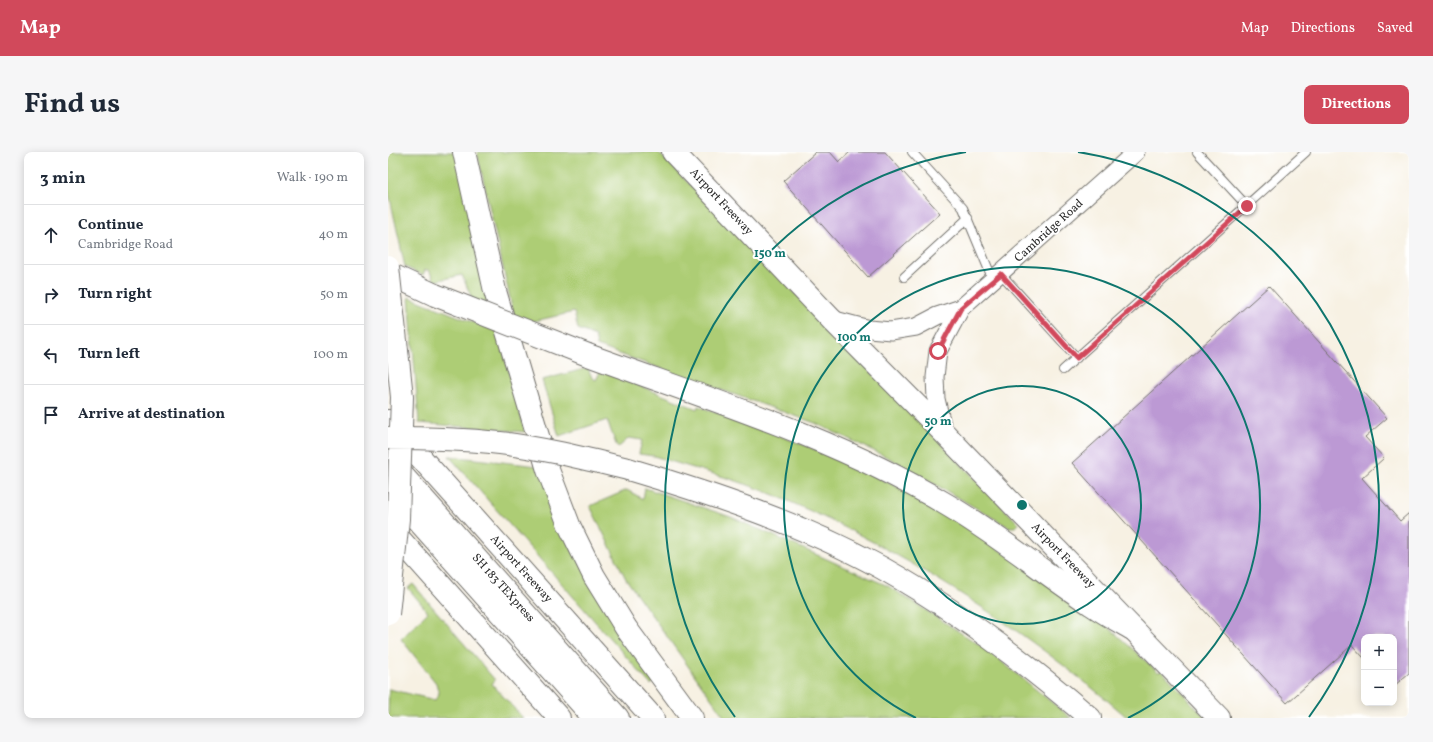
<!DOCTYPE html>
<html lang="en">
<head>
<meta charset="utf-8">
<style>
  :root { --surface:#fff; --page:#f6f6f7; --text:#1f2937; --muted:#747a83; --line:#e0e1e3; --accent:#d1495b }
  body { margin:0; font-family:Vollkorn,serif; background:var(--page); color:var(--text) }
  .controls { position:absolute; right:12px; bottom:12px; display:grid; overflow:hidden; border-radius:8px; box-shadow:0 2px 10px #0003 }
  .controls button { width:36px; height:36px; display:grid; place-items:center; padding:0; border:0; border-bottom:1px solid var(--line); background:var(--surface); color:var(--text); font:20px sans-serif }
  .stop { position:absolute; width:12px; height:12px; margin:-9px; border:3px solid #d1495b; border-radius:50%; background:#fff }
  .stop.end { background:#d1495b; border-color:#fff; box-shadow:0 1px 4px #0008 }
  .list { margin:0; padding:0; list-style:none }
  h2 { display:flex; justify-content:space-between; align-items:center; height:52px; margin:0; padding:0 16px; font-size:17px }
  h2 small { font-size:13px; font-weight:400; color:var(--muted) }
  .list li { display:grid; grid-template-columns:26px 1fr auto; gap:12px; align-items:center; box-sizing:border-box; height:60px; padding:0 16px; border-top:1px solid var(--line) }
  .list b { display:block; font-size:15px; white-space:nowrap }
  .list p { margin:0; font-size:13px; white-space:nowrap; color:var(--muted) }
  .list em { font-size:13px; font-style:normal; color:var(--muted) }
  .icon { flex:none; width:22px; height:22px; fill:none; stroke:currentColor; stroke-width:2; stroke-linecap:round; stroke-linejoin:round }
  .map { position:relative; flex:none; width:1021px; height:566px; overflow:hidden; border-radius:8px }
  header { display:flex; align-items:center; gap:24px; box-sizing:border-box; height:56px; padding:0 20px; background:var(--accent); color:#fff }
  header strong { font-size:19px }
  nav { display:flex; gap:22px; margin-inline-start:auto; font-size:14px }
  .intro { display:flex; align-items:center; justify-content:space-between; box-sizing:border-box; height:96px; padding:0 24px }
  h1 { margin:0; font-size:28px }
  .button { padding:10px 18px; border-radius:8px; background:var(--accent); color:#fff; font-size:14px; font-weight:700 }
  main { display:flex; gap:24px; padding:0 24px }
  aside { flex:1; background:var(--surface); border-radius:8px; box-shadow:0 2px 10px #0003 }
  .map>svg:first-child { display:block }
  .green { fill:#adcd75; stroke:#6c7c50 }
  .building { fill:#bc99d4 }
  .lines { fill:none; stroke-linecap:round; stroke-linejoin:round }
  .service-casing { stroke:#72706b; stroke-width:10 }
  .minor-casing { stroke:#72706b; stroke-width:19 }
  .secondary-casing { stroke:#72706b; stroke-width:24 }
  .motorway-casing { stroke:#72706b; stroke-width:24 }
  .service { stroke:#fff; stroke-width:8 }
  .minor { stroke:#fff; stroke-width:17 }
  .secondary { stroke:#fff; stroke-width:22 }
  .motorway { stroke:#fff; stroke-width:22 }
  .motorway-bridge-casing { stroke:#72706b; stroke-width:24; stroke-linecap:butt }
  .motorway-bridge { stroke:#fff; stroke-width:22 }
  .route { stroke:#d1495b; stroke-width:5 }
  .ring { fill:none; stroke:#0f766e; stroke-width:2 }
  .labels { text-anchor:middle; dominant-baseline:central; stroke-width:4; stroke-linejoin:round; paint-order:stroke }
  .street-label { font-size:12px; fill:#2b2b2b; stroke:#fff }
  .centre { fill:#0f766e; stroke:#fff; stroke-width:2 }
  .ring-label { font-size:12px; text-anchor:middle; font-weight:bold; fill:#0f766e; stroke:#fff; stroke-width:4; stroke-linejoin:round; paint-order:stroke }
</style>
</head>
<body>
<header>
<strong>Map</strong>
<nav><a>Map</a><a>Directions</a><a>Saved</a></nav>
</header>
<div class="intro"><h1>Find us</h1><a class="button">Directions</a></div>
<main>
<aside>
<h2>3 min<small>Walk · 190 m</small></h2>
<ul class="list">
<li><svg class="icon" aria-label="ahead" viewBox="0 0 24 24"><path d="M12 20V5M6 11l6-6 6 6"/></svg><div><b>Continue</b><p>Cambridge Road</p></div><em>40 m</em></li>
<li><svg class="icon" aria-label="right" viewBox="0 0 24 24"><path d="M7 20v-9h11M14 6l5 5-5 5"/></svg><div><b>Turn right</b></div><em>50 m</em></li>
<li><svg class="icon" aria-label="left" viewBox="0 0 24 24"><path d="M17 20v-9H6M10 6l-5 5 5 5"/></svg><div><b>Turn left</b></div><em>100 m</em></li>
<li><svg class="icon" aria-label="arrive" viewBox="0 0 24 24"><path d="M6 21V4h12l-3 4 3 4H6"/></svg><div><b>Arrive at destination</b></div></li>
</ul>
</aside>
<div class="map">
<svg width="1021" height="566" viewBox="0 0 1021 566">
  <rect width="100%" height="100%" fill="#fff"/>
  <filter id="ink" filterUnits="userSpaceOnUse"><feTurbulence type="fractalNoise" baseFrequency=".025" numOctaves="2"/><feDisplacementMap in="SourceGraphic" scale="8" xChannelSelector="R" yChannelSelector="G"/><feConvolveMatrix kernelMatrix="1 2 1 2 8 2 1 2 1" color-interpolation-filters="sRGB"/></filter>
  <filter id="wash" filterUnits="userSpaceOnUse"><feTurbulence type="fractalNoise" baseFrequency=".012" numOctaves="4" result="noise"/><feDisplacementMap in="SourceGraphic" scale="16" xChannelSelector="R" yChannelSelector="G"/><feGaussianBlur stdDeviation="0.9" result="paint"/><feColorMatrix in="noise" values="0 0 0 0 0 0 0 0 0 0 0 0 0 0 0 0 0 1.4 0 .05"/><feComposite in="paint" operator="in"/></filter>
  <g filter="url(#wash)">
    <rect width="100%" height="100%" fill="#f7f1e3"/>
    <path class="green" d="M0 0H69L105 156 85 149 74 123 46 129 41 118H37L35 123 17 115 0 37Z
      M89 0H270L631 372 627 375H621L505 308 427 271 209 194 207 184 190 177 186 160 142 170 126 164Z
      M21 145 110 180 137 280 31 271Z
      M200 216 204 226 208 228 213 218 309 257 310 254 419 294 504 332 566 367 708 464 770 520 774 519 818 566H740C636 476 504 390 376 339 341 325 303 316 266 304L251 302 254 288 241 286 232 294 229 295 219 268 171 284 154 228Z
      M61 304 150 314 267 529 263 533Z
      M257 336 343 365 500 434 598 497 683 566H337L238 427 202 354 239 338 255 347Z
      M25 432 107 528 104 532 135 566H0L1 537 47 548 51 542 48 531 13 487 40 460 20 436Z"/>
    <g id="blocks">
      <path class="building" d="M428 0H442L451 10 462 0H497L552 61 480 125 395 29Z
        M881 134 999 266 977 285 996 306 974 326 1012 369 1021 361V521L1006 534V485H976V506L964 493 899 551 684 311Z"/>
    </g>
  </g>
  <g filter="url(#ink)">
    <use href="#blocks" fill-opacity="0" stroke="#72706b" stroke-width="1"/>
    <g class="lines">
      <defs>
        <path id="service" d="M524 0 575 56 605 128
          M809 0 859 54
          M613 122 689 206
          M516 125 580 66
          M675 218 918 0"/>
        <path id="minor" d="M443 167 481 177 503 179 528 175 549 164 573 156
          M556 281 548 247 547 225 550 199 573 156 748 0"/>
        <path id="secondary" d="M285 0 443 167 556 281 831 566"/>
        <path id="motorway" d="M76 0 107 139 160 318 181 373 206 424 238 476 304 566
          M0 121 47 143
          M200 203C320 247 446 285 556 351 608 381 654 420 704 453 717 462 732 470 746 478
          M0 269 265 566
          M0 307 230 566
          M240 317C327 343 414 372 494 416 569 458 637 510 702 566
          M0 335 206 566
          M0 374 171 566"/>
      </defs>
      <use href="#service" class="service-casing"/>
      <use href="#minor" class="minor-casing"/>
      <use href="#secondary" class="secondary-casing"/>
      <use href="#motorway" class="motorway-casing"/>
      <use href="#service" class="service"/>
      <use href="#minor" class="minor"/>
      <use href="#secondary" class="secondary"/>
      <use href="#motorway" class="motorway"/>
      <defs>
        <path id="motorway-bridge" d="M0 115 14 245 10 367 0 462
          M47 143 200 203
          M0 286C37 286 75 287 112 291 155 296 198 307 240 317"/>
      </defs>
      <use href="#motorway-bridge" class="motorway-bridge-casing"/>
      <use href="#motorway-bridge" class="motorway-bridge"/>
    </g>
  </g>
  <g class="lines" filter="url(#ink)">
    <path class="route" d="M550 199 573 156 613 122 689 206 859 54"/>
  </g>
  <g class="ring">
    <circle cx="634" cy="353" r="119"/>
    <path d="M528 566A238 238 0 1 1 740 566"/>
    <path d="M347 565A357 357 0 0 1 578 0M690 0A357 357 0 0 1 921 565"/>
  </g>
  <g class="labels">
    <g class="street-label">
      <text transform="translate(333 50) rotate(47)">Airport Freeway</text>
      <text transform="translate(661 79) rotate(-42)">Cambridge Road</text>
      <text transform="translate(675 404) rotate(46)">Airport Freeway</text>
      <text transform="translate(133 417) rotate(48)">Airport Freeway</text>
      <text transform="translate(115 436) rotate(48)">SH 183 TEXpress</text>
    </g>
  </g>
  <circle cx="634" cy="353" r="6" class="centre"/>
  <g class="ring-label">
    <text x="382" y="105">150 m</text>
    <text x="466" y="189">100 m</text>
    <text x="550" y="273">50 m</text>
  </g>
</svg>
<div class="controls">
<button>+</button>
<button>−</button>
</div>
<div class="stop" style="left:550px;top:199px"></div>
<div class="stop end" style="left:859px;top:54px"></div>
</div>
</main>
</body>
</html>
